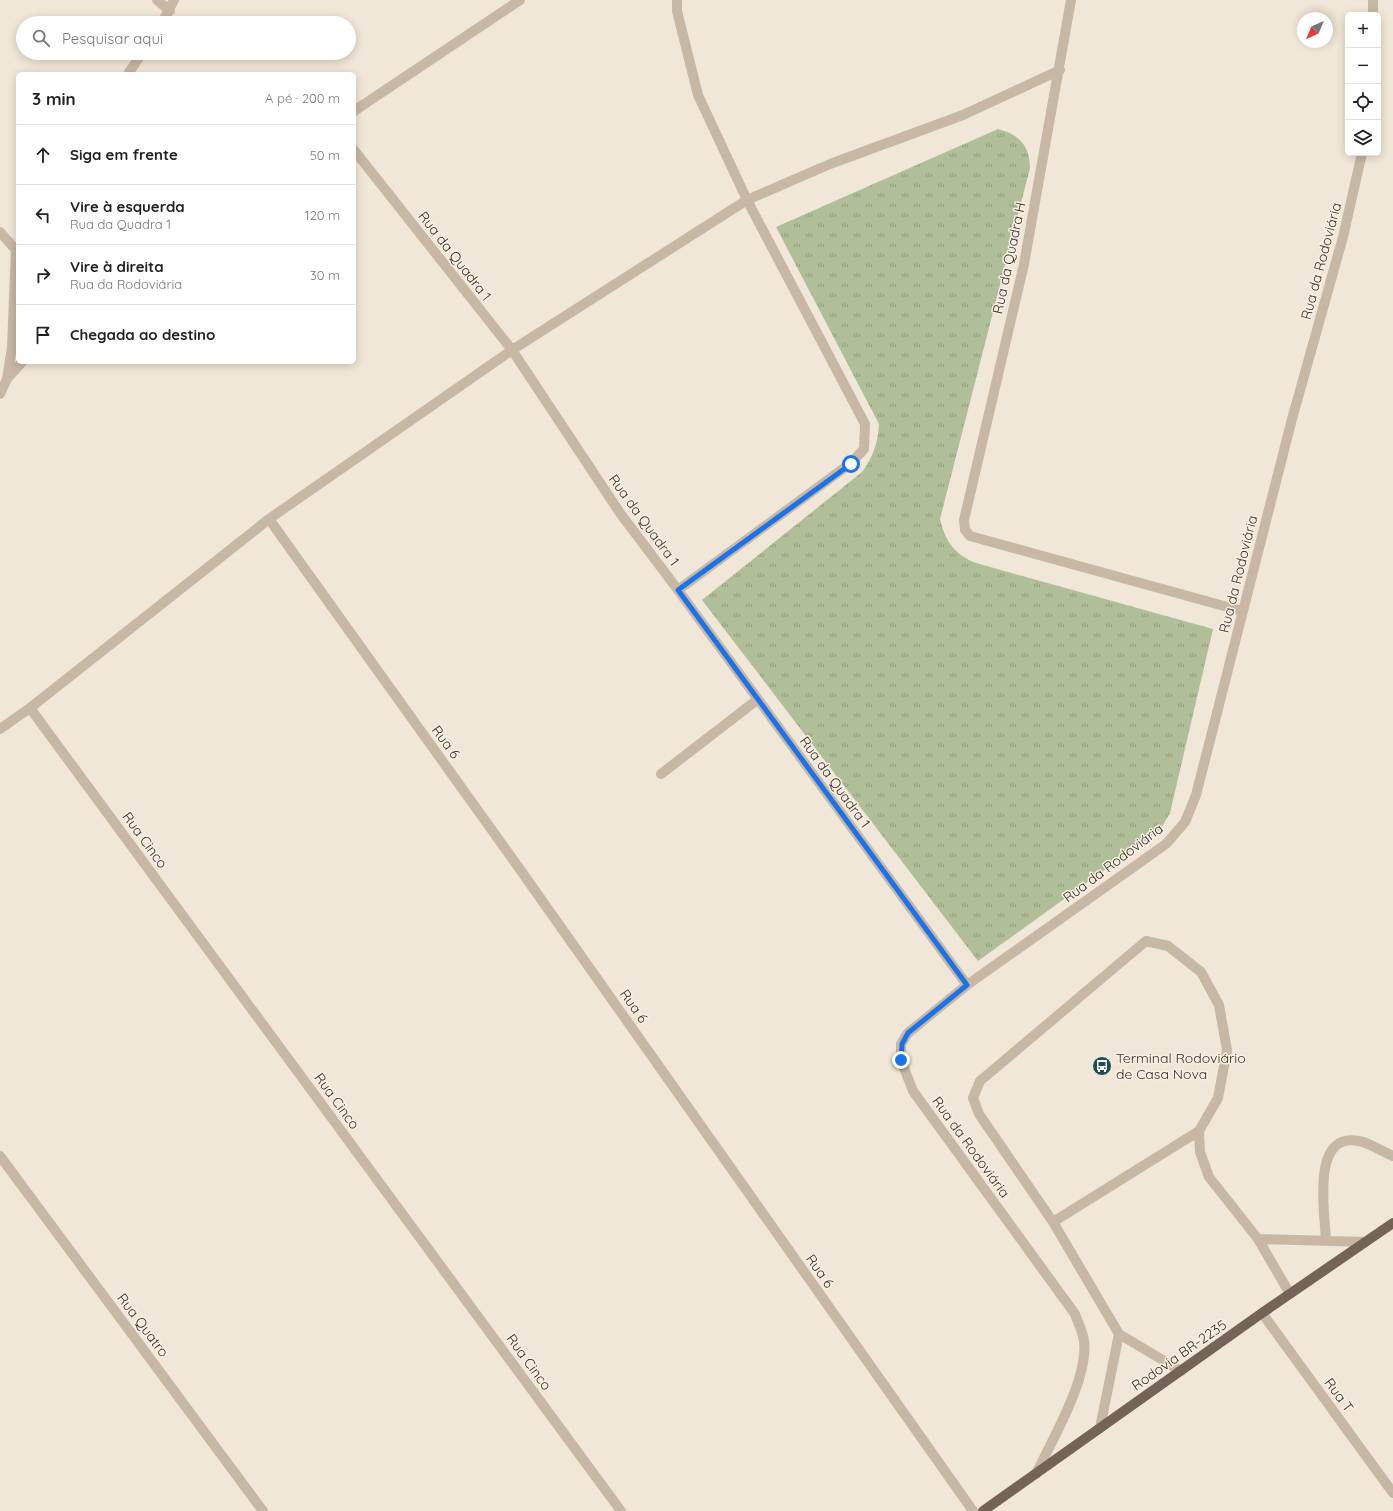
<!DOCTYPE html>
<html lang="pt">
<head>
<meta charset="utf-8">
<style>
  :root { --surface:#fff; --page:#f2f2f2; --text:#222; --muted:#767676; --line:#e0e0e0 }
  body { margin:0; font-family:Quicksand,sans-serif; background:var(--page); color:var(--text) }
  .controls { position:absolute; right:12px; top:12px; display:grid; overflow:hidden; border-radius:6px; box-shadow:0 2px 10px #0003 }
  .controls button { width:36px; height:36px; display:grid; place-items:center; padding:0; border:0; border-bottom:1px solid var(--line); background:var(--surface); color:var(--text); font:20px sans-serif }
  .compass { position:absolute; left:1297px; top:12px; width:36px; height:36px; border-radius:50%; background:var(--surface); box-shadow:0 2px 10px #0003; rotate:224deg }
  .stop { position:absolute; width:12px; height:12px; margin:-9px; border:3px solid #1a73e8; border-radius:50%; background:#fff }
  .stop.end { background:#1a73e8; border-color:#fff; box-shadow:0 1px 4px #0008 }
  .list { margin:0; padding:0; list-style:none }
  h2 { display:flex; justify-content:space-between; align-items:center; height:52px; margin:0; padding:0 16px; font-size:17px }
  h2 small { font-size:13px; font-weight:400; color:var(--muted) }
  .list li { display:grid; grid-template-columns:26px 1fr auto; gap:12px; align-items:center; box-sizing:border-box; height:60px; padding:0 16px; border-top:1px solid var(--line) }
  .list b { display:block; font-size:15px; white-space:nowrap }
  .list p { margin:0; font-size:13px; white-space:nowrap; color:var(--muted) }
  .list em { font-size:13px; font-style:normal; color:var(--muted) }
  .icon { flex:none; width:22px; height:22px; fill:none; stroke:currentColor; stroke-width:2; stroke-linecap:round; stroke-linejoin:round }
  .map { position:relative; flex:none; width:1393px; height:1511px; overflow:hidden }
  .search { position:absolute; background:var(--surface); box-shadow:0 2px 10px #0003; left:16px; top:16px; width:340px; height:44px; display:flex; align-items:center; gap:10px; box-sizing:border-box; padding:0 14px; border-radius:22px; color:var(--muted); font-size:15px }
  .panel { position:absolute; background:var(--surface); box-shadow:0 2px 10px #0003; left:16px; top:72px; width:340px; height:292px; border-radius:6px }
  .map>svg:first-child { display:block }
  .grass { fill:url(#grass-tufts) }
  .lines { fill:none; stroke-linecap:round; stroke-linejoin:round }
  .lane { stroke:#c8b7a4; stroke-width:10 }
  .street { stroke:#c8b7a4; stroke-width:10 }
  .primary { stroke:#766357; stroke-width:10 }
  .route { stroke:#1a73e8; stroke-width:5 }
  .labels { text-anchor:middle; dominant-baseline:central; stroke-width:3; stroke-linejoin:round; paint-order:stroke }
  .street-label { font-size:14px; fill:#342b26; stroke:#f9f0e4 }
  .poi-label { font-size:14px; fill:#342b26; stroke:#f9f0e4; text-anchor:start }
</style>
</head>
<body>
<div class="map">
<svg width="1393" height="1511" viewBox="0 0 1393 1511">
  <defs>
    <pattern id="grass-tufts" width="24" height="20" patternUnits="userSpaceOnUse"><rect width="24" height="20" fill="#b0bf99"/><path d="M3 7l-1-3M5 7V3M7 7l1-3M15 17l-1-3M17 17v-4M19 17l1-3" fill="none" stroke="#909b7d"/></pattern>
  </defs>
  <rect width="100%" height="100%" fill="#f1e7d8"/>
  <path class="grass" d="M998 129C1019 134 1030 146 1030 168L940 519C945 541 955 555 976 563L1213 629 1170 813 1160 830 978 961 702 600 862 472C873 457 878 443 879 424L776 227Z"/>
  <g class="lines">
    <path class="lane" d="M1199 1131 1200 1152 1209 1177 1258 1239 1290 1294
      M1053 1222 1199 1131 1218 1098 1227 1050 1219 1005 1201 972 1168 946 1146 941 980 1081 973 1098 979 1114 1053 1222 1119 1334 1181 1371
      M1258 1239 1365 1242
      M1326 1241C1325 1214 1310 1131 1359 1141 1370 1143 1383 1152 1393 1156
      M1100 1428 1119 1334"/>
    <path class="street" d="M157 0 170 11
      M677 0V11L698 95 747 200 865 424 864 449 851 463 678 590
      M1071 0 1024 264 964 520 965 530 970 536 1242 611
      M1373 0V15
      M162 23 174 0
      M128 74 142 53
      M354 111 520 0
      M354 150 512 350 620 513 678 590 967 985
      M0 232 16 250
      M7 379 12 347 16 250 18 247
      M0 394 7 379 22 362
      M269 519 519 868 973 1511
      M30 708 621 1511
      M0 729 30 708 269 519 512 350 747 200 830 164 963 115 1060 70
      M661 774 757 700
      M0 1156 263 1511
      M1262 1313 1393 1493
      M1036 1474C1052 1440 1089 1378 1084 1341 1083 1332 1078 1323 1075 1314L913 1091 901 1060V1044L908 1033 967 985 1166 844 1185 822 1196 795 1292 419 1343 237 1362 153"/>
    <path class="primary" d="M983 1511 1262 1313 1393 1223"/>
  </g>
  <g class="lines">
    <path class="route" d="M851 464 678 590 967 985 908 1033 902 1044 901 1060"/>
  </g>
  <defs>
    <symbol id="bus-disc" viewBox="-11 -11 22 22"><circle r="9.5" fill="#1c4d55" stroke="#f9f0e4"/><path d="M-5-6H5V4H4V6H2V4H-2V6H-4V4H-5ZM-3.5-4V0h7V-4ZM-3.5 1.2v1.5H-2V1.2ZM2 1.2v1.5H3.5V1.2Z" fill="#fff"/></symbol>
  </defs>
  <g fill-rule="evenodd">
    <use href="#bus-disc" x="1091" y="1055" width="22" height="22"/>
  </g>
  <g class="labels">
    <g class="street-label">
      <text transform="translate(455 256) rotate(52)">Rua da Quadra 1</text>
      <text transform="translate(1009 258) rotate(-78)">Rua da Quadra H</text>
      <text transform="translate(1321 261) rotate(-75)">Rua da Rodoviária</text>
      <text transform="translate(644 520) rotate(54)">Rua da Quadra 1</text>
      <text transform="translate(1238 574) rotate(-76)">Rua da Rodoviária</text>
      <text transform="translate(446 742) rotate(54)">Rua 6</text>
      <text transform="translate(835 782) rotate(54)">Rua da Quadra 1</text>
      <text transform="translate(145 840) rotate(54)">Rua Cinco</text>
      <text transform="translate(1113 863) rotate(-37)">Rua da Rodoviária</text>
      <text transform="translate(634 1006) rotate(55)">Rua 6</text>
      <text transform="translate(337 1101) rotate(54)">Rua Cinco</text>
      <text transform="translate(971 1147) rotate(54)">Rua da Rodoviária</text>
      <text transform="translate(820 1271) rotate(55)">Rua 6</text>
      <text transform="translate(143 1325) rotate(53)">Rua Quatro</text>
      <text transform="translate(1179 1355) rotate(-35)">Rodovia BR-2235</text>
      <text transform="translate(529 1362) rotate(54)">Rua Cinco</text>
      <text transform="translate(1339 1395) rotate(54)">Rua T</text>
    </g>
    <g class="poi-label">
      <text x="1116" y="1058">Terminal Rodoviário<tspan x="1116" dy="16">de Casa Nova</tspan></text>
    </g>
  </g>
</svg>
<div class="controls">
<button>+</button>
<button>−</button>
<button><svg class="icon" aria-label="locate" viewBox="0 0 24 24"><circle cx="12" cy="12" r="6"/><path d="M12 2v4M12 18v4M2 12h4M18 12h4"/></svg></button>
<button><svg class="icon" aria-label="layers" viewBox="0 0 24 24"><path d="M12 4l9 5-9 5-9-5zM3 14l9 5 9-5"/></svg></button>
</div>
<svg class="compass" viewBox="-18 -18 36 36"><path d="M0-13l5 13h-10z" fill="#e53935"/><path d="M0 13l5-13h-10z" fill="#767676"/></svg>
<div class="stop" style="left:851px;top:464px"></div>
<div class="stop end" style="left:901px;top:1060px"></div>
<div class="search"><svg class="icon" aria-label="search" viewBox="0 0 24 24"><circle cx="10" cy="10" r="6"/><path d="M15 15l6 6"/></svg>Pesquisar aqui</div>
<section class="panel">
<h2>3 min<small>A pé · 200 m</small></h2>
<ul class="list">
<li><svg class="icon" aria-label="ahead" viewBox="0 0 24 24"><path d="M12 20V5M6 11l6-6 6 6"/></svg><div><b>Siga em frente</b></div><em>50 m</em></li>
<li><svg class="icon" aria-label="left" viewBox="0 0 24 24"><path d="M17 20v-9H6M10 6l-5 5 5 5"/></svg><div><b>Vire à esquerda</b><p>Rua da Quadra 1</p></div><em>120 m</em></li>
<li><svg class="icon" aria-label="right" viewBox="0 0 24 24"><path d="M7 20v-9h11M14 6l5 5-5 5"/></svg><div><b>Vire à direita</b><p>Rua da Rodoviária</p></div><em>30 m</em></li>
<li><svg class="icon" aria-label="arrive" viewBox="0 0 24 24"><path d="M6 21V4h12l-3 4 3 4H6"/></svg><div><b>Chegada ao destino</b></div></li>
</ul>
</section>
</div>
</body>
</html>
